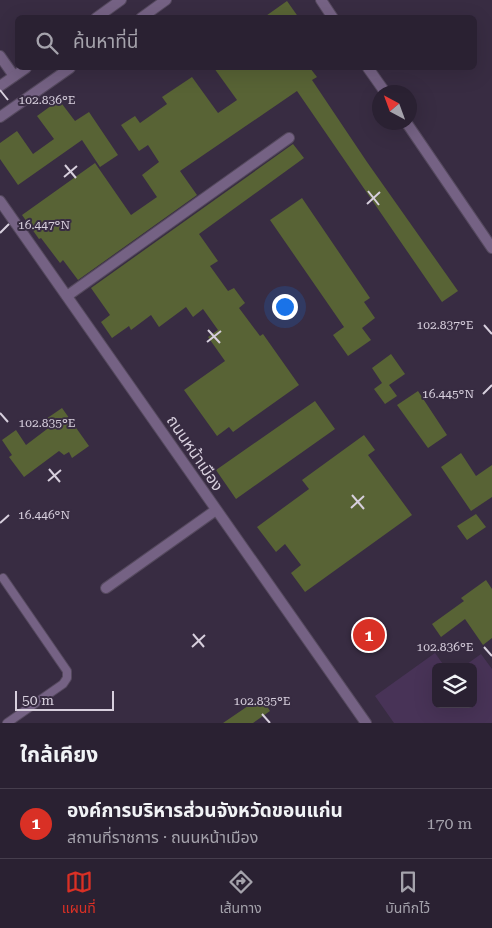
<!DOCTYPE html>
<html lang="th">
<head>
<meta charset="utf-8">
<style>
  :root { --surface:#2a2132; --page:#32293a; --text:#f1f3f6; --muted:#a5a3ac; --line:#463e4d; --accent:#d93025 }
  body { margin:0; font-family:"Roboto Serif","Noto Sans Thai",serif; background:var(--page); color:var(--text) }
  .controls { position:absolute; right:15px; bottom:15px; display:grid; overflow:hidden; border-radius:8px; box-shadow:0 5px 20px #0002 }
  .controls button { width:45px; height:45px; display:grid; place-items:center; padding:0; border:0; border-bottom:1px solid var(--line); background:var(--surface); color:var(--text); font:25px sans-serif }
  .compass { position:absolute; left:372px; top:85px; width:45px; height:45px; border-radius:50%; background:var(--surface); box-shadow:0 5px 20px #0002; rotate:319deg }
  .scale { position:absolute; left:15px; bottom:12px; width:99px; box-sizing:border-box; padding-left:5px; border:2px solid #d7cfdd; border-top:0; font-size:14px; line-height:18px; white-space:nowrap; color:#d7cfdd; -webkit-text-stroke:4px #382c42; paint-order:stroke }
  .you { position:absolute; left:284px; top:306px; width:18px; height:18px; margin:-12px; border:4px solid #fff; border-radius:50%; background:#1a73e8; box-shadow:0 0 0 8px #1a73e833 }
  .badge { display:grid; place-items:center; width:32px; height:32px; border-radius:50%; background:var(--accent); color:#fff; font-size:16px; font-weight:700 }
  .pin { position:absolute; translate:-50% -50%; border:2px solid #fff; box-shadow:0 1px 5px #0006 }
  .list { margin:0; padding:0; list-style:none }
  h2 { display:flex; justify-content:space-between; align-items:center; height:65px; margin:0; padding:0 20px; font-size:21px }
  h2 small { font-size:16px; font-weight:400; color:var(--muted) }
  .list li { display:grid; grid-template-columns:32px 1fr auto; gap:15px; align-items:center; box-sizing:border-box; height:70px; padding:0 20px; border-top:1px solid var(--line) }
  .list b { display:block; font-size:19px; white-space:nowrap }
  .list p { margin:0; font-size:16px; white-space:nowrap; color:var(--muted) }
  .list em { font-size:16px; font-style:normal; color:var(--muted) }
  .icon { flex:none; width:28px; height:28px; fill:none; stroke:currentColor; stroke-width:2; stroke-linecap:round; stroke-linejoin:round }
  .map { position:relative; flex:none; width:492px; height:723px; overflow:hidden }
  .search { position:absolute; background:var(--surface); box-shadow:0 5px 20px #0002; left:15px; right:15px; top:15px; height:55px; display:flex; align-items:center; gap:12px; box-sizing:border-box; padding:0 18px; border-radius:8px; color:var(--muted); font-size:19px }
  .sheet { height:135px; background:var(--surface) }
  nav { display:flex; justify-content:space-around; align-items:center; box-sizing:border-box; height:70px; border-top:1px solid var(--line); background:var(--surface); font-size:14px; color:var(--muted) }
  nav a { display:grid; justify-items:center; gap:2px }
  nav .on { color:var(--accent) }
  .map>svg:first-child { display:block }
  .green { fill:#483357 }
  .building { fill:#586335 }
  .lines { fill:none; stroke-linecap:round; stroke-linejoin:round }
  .service-casing { stroke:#55495e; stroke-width:10 }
  .minor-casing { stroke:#55495e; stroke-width:12 }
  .tertiary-casing { stroke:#55495e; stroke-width:12 }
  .service { stroke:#756284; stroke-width:8 }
  .minor { stroke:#756284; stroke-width:10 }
  .tertiary { stroke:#756284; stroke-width:10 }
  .ticks { fill:none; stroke:#d7cfdd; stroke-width:2 }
  .labels { text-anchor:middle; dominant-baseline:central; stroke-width:4; stroke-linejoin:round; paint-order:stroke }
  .street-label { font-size:16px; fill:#d7cfdd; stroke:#382c42 }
  .ticks-label { font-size:12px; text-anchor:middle; fill:#d7cfdd; stroke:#382c42; stroke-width:4; stroke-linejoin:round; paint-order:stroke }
</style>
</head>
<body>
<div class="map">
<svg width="492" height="723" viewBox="0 0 492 723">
  <rect width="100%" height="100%" fill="#382c42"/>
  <path class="green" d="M435 653 445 667H436V704H473V667H463L481 654 492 669V723H394L375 696Z"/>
  <path class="building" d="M287 1 299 18H263Z
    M214 68H310L317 77 312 80 367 162 458 291 442 302 297 91 180 171 197 195 78 280 63 260 60 263 41 238 39 239 22 215 95 163 131 215 157 197 142 175 159 162 148 145 139 151 121 125 135 116 140 123 167 104 162 97 192 77 218 113 237 100Z
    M59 100 75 121 89 112 118 155 100 167 82 140 18 185 0 159V143L17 131 33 154 54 139 37 116Z
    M293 144 304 158 199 234 218 261 210 266 228 291 234 288 245 303 239 308 260 336 263 334 299 385 233 432 229 427 217 436 184 390 225 361 208 337 218 330 203 309 193 317 186 307 159 327 151 315 131 330 129 326 112 338 101 322 110 315 91 288Z
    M302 198 370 298 364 302 375 318 362 328 371 340 348 356 333 335 344 327 270 220Z
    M391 354 405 374 389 385 397 396 385 404 374 389 382 383 372 368Z
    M418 391 447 435 428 448 397 405Z
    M315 401 335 429 236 499 216 470Z
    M62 408 89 446 72 458 69 452 64 455 59 451 24 477 9 457 12 455 2 440 16 430 26 445 51 426 46 419Z
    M364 435 375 450 368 455 412 515 305 592 291 573 301 565 285 544 276 552 257 527 309 489 302 480Z
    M461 453 476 476 492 465V497L471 511 441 467Z
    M476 514 486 527 467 540 457 526Z
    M486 580 492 589V638L483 645 465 619 441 637 432 624 464 601 461 598Z
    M261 697 270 711 253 723H223Z"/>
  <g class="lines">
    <defs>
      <path id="service" d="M3 578 67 671V678L63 684 7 723"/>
      <path id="minor" d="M0 56 14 76
        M67 296 289 138
        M106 588 216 510"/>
      <path id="tertiary" d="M321 0 333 18
        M96 18 121 0
        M141 18 166 0
        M368 68 385 92
        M0 86 26 68
        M0 117 70 68
        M406 122 492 248
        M0 201 366 723"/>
    </defs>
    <use href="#service" class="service-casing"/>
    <use href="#minor" class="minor-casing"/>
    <use href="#tertiary" class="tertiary-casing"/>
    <use href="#service" class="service"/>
    <use href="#minor" class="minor"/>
    <use href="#tertiary" class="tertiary"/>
  </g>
  <path class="ticks" d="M0 90 8 100M65 165 76 178M64 177 77 166M368 191 379 205M367 204 380 192M0 233 9 224M484 325 492 334M208 330 220 343M207 342 221 331M483 394 492 385M0 413 8 422M49 469 60 482M48 481 61 470M352 495 364 509M351 508 364 496M0 523 9 515M193 634 204 647M192 647 205 635M484 647 492 656M262 714 270 723"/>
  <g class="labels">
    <g class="street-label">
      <text transform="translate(195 453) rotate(56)">ถนนหน้าเมือง</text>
    </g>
  </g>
  <g class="ticks-label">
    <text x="47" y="104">102.836°E</text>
    <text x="44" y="229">16.447°N</text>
    <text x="445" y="329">102.837°E</text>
    <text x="448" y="398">16.445°N</text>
    <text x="47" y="427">102.835°E</text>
    <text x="44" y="519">16.446°N</text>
    <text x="445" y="651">102.836°E</text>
    <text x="262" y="705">102.835°E</text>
  </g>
</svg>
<div class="controls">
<button><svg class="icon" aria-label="layers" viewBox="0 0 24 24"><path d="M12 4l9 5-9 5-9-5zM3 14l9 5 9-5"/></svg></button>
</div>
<svg class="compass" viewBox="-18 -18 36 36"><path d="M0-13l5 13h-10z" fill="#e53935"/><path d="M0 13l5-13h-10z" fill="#a5a3ac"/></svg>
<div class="scale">50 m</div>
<div class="you"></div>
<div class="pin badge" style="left:369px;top:635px">1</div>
<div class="search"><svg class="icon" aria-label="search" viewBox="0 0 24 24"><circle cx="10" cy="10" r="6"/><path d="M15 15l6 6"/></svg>ค้นหาที่นี่</div>
</div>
<section class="sheet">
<h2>ใกล้เคียง<small></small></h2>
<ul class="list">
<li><span class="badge">1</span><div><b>องค์การบริหารส่วนจังหวัดขอนแก่น</b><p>สถานที่ราชการ · ถนนหน้าเมือง</p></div><em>170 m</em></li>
</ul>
</section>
<nav>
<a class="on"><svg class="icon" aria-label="map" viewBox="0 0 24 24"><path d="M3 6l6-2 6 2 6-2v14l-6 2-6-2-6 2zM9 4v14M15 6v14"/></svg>แผนที่</a>
<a><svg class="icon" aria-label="directions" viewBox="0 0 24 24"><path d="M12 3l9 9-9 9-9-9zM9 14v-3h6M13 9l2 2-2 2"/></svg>เส้นทาง</a>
<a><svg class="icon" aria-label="saved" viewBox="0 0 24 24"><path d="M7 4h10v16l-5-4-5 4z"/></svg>บันทึกไว้</a>
</nav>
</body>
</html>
